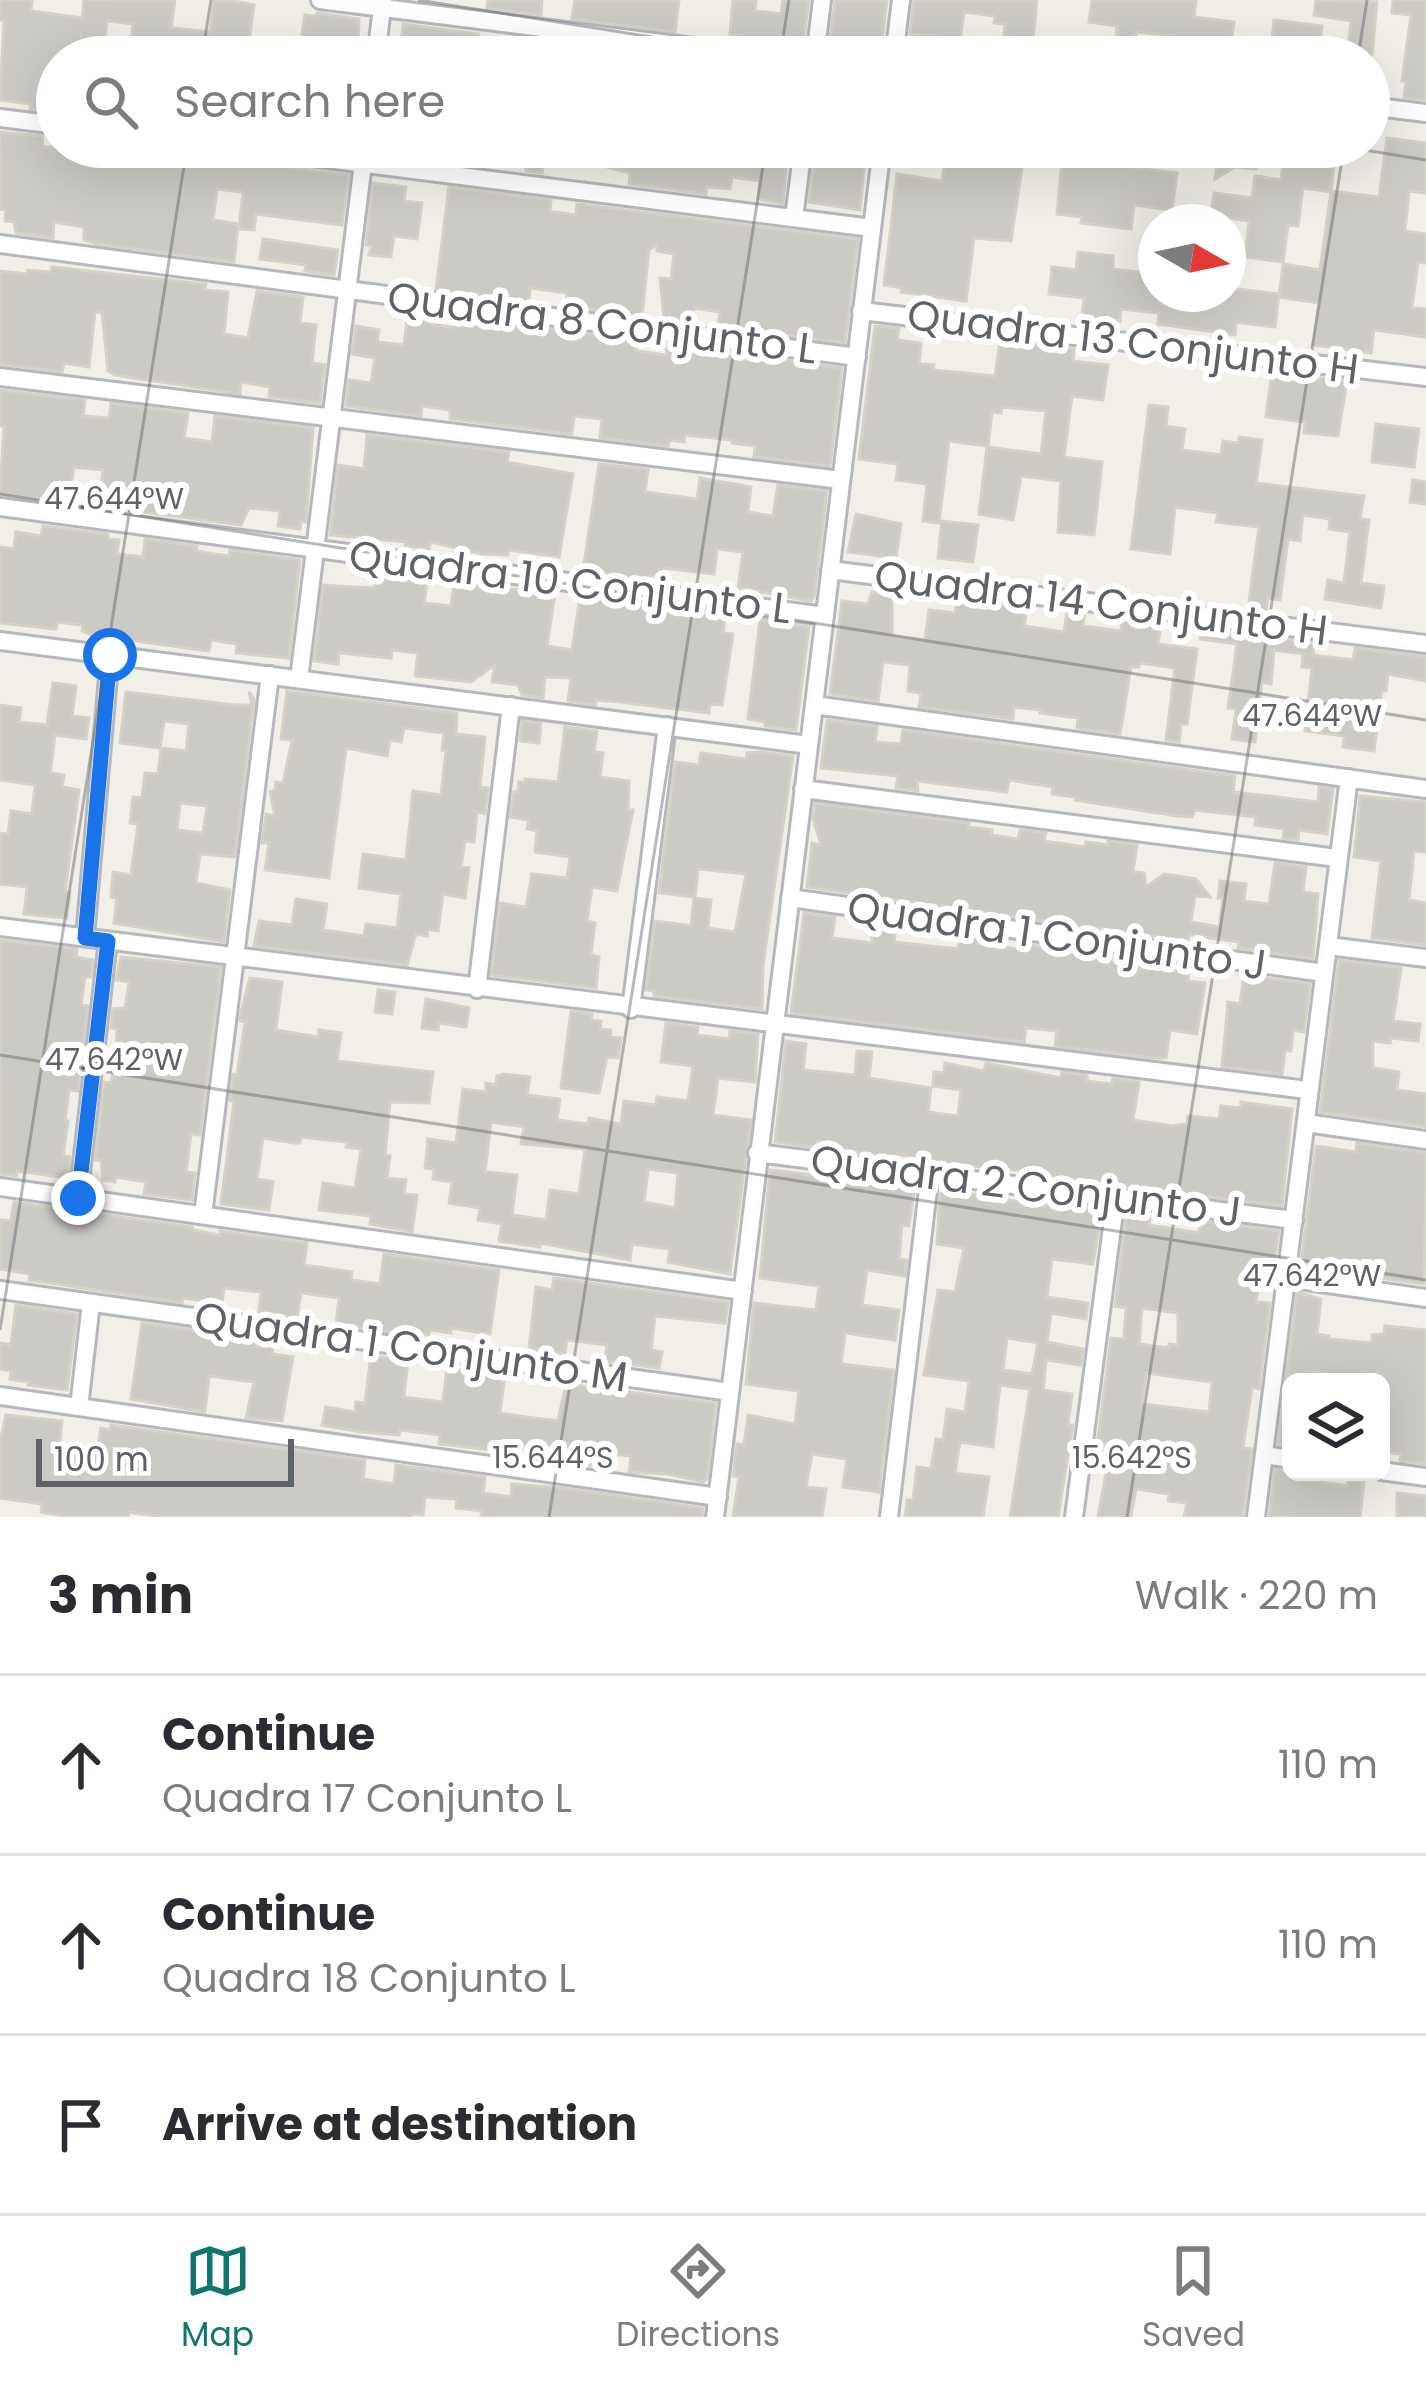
<!DOCTYPE html>
<html lang="en">
<head>
<meta charset="utf-8">
<style>
  :root { --surface:#fff; --page:#f2f2f3; --text:#2b2b33; --muted:#7c7c81; --line:#e1e1e2; --accent:#0f766e }
  body { margin:0; font-family:Poppins,sans-serif; background:var(--page); color:var(--text) }
  .controls { position:absolute; right:36px; bottom:36px; display:grid; overflow:hidden; border-radius:18px; box-shadow:0 12px 48px #0002 }
  .controls button { width:108px; height:108px; display:grid; place-items:center; padding:0; border:0; border-bottom:3px solid var(--line); background:var(--surface); color:var(--text); font:60px sans-serif }
  .compass { position:absolute; left:1138px; top:204px; width:108px; height:108px; border-radius:50%; background:var(--surface); box-shadow:0 12px 48px #0002; rotate:99deg }
  .scale { position:absolute; left:36px; bottom:30px; width:258px; box-sizing:border-box; padding-left:12px; border:6px solid #5f6368; border-top:0; font-size:33px; line-height:42px; white-space:nowrap; color:#5f6368; -webkit-text-stroke:9px #fff; paint-order:stroke }
  .stop { position:absolute; width:36px; height:36px; margin:-27px; border:9px solid #1a73e8; border-radius:50%; background:#fff }
  .stop.end { background:#1a73e8; border-color:#fff; box-shadow:0 3px 12px #0008 }
  .list { margin:0; padding:0; list-style:none }
  h2 { display:flex; justify-content:space-between; align-items:center; height:156px; margin:0; padding:0 48px; font-size:51px }
  h2 small { font-size:39px; font-weight:400; color:var(--muted) }
  .list li { display:grid; grid-template-columns:78px 1fr auto; gap:36px; align-items:center; box-sizing:border-box; height:180px; padding:0 48px; border-top:3px solid var(--line) }
  .list b { display:block; font-size:45px; white-space:nowrap }
  .list p { margin:0; font-size:39px; white-space:nowrap; color:var(--muted) }
  .list em { font-size:39px; font-style:normal; color:var(--muted) }
  .icon { flex:none; width:66px; height:66px; fill:none; stroke:currentColor; stroke-width:2; stroke-linecap:round; stroke-linejoin:round }
  .map { position:relative; flex:none; width:1426px; height:1517px; overflow:hidden }
  .search { position:absolute; background:var(--surface); box-shadow:0 12px 48px #0002; left:36px; right:36px; top:36px; height:132px; display:flex; align-items:center; gap:30px; box-sizing:border-box; padding:0 42px; border-radius:66px; color:var(--muted); font-size:45px }
  .sheet { height:696px; background:var(--surface) }
  nav { display:flex; justify-content:space-around; align-items:center; box-sizing:border-box; height:168px; border-top:3px solid var(--line); background:var(--surface); font-size:33px; color:var(--muted) }
  nav a { display:grid; justify-items:center; gap:6px }
  nav .on { color:var(--accent) }
  .map>svg:first-child { display:block }
  .building { fill:#cccac5; stroke:#d6d1c6; stroke-width:3; fill-rule:evenodd }
  .lines { fill:none; stroke-linecap:round; stroke-linejoin:round }
  .minor-casing { stroke:#b5b8bc; stroke-width:22 }
  .minor { stroke:#fff; stroke-width:16 }
  .route { stroke:#1a73e8; stroke-width:15 }
  .ticks { fill:none; stroke:#5f6368; stroke-width:3; stroke-opacity:0.45 }
  .labels { text-anchor:middle; dominant-baseline:central; stroke-width:12; stroke-linejoin:round; paint-order:stroke }
  .street-label { font-size:42px; fill:#5f6368; stroke:#fff }
  .ticks-label { font-size:30px; text-anchor:middle; fill:#5f6368; stroke:#fff; stroke-width:12; stroke-linejoin:round; paint-order:stroke }
</style>
</head>
<body>
<div class="map">
<svg width="1426" height="1517" viewBox="0 0 1426 1517">
  <rect width="100%" height="100%" fill="#f1efe8"/>
  <path class="building" d="M0 0H32L31 11 82 18 84 0H175L171 28 210 32 214 0 239 2 254 5 249 41 300 48 305 15 315 16 317 13 359 19 358 45 356 57H129L133 24 107 21 103 57H57V95L47 94 45 110 30 109 31 104 0 100 4 21 0 20Z
    M488 0H542L541 15 487 8Z
    M575 0H679L675 32 572 19Z
    M733 0H756L755 11 781 14 783 0H809L802 49 730 34Z
    M835 0H887L880 57H828Z
    M914 0H1037L1033 39 1004 36 1005 24 994 23 995 16 964 12 960 39 910 34Z
    M1092 0H1196L1194 17 1234 22 1229 57H1172L1175 36 1136 32 1133 57H1116L1117 26 1089 22Z
    M1316 0 1377 2 1372 57H1347L1351 21 1314 15Z
    M1393 0H1426V100L1404 98 1406 81H1402L1411 15 1392 13Z
    M1274 20 1322 26 1318 55 1270 57Z
    M403 24 478 34 475 57H405V50H401Z
    M518 38 593 49 592 57H515Z
    M595 47 671 57H594Z
    M0 132 42 136 43 147H83L82 155 91 157 168 163 169 156 220 166 221 162 238 164V161L349 175 342 225 256 214 254 230 239 229 243 192 217 189 213 220 238 224 234 262 97 244 84 240V227L54 222 53 238 16 233 14 222 5 221 6 210 0 209Z
    M1387 138 1426 143V193L1409 191 1405 231 1426 234V263L1418 262 1412 308 1426 309V337L1374 330 1371 353 1313 345 1319 303 1279 297 1283 264 1320 270 1331 192 1303 188 1298 226 1288 225 1283 262 1245 257 1249 221 1211 215 1214 193 1252 198 1255 176 1281 180 1285 147H1336L1331 191 1379 197Z
    M530 147H545L542 173 526 171Z
    M582 147H788L783 204 758 199 760 181 732 177 730 189 707 187 706 194 629 184 630 173 580 160Z
    M816 147H866L860 210 809 202Z
    M947 147H1025L1011 241 974 238 966 301 901 292 902 288 884 285 897 174 942 181Z
    M1103 147H1139L1136 168 1177 173 1172 210 1134 205 1131 229 1081 223 1082 217 1057 214 1063 148 1102 153Z
    M1220 147H1259L1256 169 1235 167 1215 179Z
    M373 183 406 187 404 201 422 203 417 239 394 236 391 257 369 255 371 246 366 245Z
    M449 187 551 200 550 212 563 213 576 215 577 204 858 239 845 343 718 326 720 312 694 308 693 322 664 319 660 278 671 279 674 254 657 251V244L649 250 642 316 566 306 567 293 530 288 529 301 436 289Z
    M263 239 338 250 334 275 305 271 306 265 260 259Z
    M1078 252 1113 256V269L1154 274 1152 293 1181 298 1182 294H1228V288L1279 294 1275 327 1236 322 1235 335 1158 324 1159 313 1121 309 1120 321 1082 316 1084 298 1049 294 1052 267 1076 270Z
    M52 267 206 284 205 290 228 292 224 334 248 338 257 291 303 297 300 323 316 325 312 363 325 365 320 403 269 397 270 387 241 382 240 394 115 375 108 371 102 312H95L89 367 64 363 62 372 0 364V271L27 274 28 270 51 272Z
    M408 311 431 314 430 324 457 328 459 317 638 341 636 351 667 355 666 345 842 368 830 466 754 457 755 446 732 443V440L685 435 684 442 669 440 668 446 600 438 602 419 574 416 572 434 450 419V410L422 406 421 416 346 406 349 380 371 383 375 358 352 354 356 326 379 330 377 342 404 345Z
    M875 326 899 328 897 340 921 343 919 364 934 365 933 370 995 376 1000 340 1074 349 1073 361 1108 365 1103 400 1072 396 1064 457 1102 462 1094 535 1058 532 1061 481 1021 476 1013 520 979 514 987 447 1041 454 1046 411 1002 407 1001 413 992 412 988 446 949 441 939 523 923 521 927 484 896 480 898 464 859 459Z
    M1272 372 1347 381 1338 436 1304 433 1305 422 1266 417Z
    M0 390 85 400 83 416 109 418 111 403 188 413 184 438 212 442 215 416 313 428 306 522 301 521 300 529 278 526 280 511 249 508 241 525 128 510 124 507 125 500 100 497 103 470 74 467 69 496 47 493V500L0 494 4 426H0Z
    M1149 405 1168 407 1166 426 1185 429 1182 450 1221 455 1223 441 1238 443 1239 437 1262 440 1256 483 1364 496 1360 519 1369 520 1361 583 1384 586 1381 608 1325 599 1328 580 1344 583 1350 532 1329 529 1330 519 1303 515 1300 541 1288 539 1280 600 1268 598 1266 611 1248 609 1259 527 1216 522 1218 513 1175 507 1170 554 1131 549Z
    M1376 424 1419 429 1414 467 1372 462Z
    M367 435 509 452 507 462 573 474 559 557 509 550 508 555 482 554 431 542 429 549 405 546 406 542 330 535 338 465 364 469Z
    M599 464 648 469 645 492 697 499 700 478 751 487 748 512 773 516 778 485 827 491 814 597 811 601 738 588 743 552 717 549 714 574 663 568 662 577 650 575 649 580 583 571Z
    M1413 480 1426 482V504L1410 502Z
    M856 514 901 524 896 558 848 552Z
    M942 521 978 525 973 562 938 558Z
    M43 526 107 534 109 539 119 540 117 554 143 557 145 539 197 546 196 551 214 554 229 556 230 550 300 560 289 658 236 653 237 644 211 640 209 651 92 635 82 631 83 625 57 622 56 629 0 623V547L14 549 16 532 41 536Z
    M376 570 428 576 424 603 451 606 454 584 555 593 547 646 572 650 580 596 717 615V619L725 617 723 633 733 634 722 705 710 704 709 713 620 702 596 700 595 705 568 701 571 678 545 677 543 698 522 695 518 685 492 682 495 665 471 682 415 676 418 653 392 650 391 658 339 653 338 664 314 661 323 585 374 588Z
    M872 592 892 594V636L925 640 929 610 955 613 957 599 1027 607 1024 626 1064 632 1067 612 1084 615 1083 626 1121 631 1122 619 1161 624 1158 644 1197 649 1187 724H1181L1179 742 1166 740 1175 668 1140 663 1139 667H1131L1120 734 1077 728 1078 718 1040 713 1041 710 1014 707 1013 719 919 707 921 693 908 691 910 665 883 662 878 701 830 694 842 601 868 604Z
    M760 620 809 627 796 730 765 726V722L748 719Z
    M1202 629 1314 643 1313 655 1353 660 1355 648 1426 657V681L1388 674 1386 691H1382L1374 751 1343 747 1344 736 1305 731 1312 668 1302 667 1303 654 1274 650 1271 684 1262 682 1255 742 1232 739 1236 709 1228 708 1237 644 1200 639Z
    M53 683 76 686 72 716 89 718 86 739 55 735 51 767V773L64 775 62 787 79 790 65 892H70L67 918 24 914 27 887 0 884V833L8 834 11 811 32 814 35 785 0 780V705L21 708 19 722 47 725Z
    M287 691 457 713 456 734 485 737 480 787 488 788 485 814 477 812 474 842 465 841 461 867 469 868 465 898 443 894 438 931 428 929 427 936 416 934 407 965 254 946 259 921 292 925 296 899 327 904 323 930 364 936 366 924 397 928 401 894 359 888 363 854 406 860 413 791 441 795 446 751 442 750 444 733 404 728 401 742 390 740 387 756 346 748 329 878 265 870 269 843H262L266 814 275 816 270 792 275 790 276 782 283 783 292 740 281 739Z
    M126 692 234 705H252L249 692 254 699 235 857 200 854 196 883 230 890 224 942 114 923 117 898 111 897 113 872 131 875 138 824 130 823 133 797 142 798 145 773 158 774 161 748 186 751 189 724 164 721 160 748 120 743ZM180 803 207 806 203 833 177 830Z
    M827 720 877 726 875 742 901 744 903 730 1235 776 1233 792 1318 802 1319 787 1333 789 1327 834 1299 830 1298 840 1283 838 1284 829 1255 825 1256 817 1195 810 1192 817 1177 816 1075 800 1076 797 1052 794 1053 787 1009 780 1007 792 917 781 918 791 896 788 898 776 821 768Z
    M522 721 541 723 539 743 520 741Z
    M565 727 597 731 594 752 603 753 600 777 629 781 628 810H633L617 891 592 887 587 921 595 923 591 955 599 957 596 988 491 975 500 903 526 907 532 874 567 878 570 857 535 852 537 831 527 829 529 820 510 817 514 792H518L519 782 525 783V779L558 782Z
    M762 752 793 756 763 965 762 1009 654 996V991L646 990 655 921 691 926 694 898 711 900 708 928 735 932 746 874 698 869 695 897 659 893 675 762 699 765 701 753 746 759 747 753Z
    M1360 796 1426 802V852L1414 851 1409 900 1426 903V945L1372 938 1381 861 1354 857Z
    M815 803 969 823 968 827 992 830 991 835 1018 839 1020 830 1046 833 1044 841 1085 847 1086 842 1108 845V841L1137 845 1133 872 1144 873 1146 887 1164 874 1196 879 1210 897 1195 896 1191 922 1219 927 1223 898H1218L1220 881 1246 884 1244 901 1269 904 1275 863 1306 867 1303 892 1318 894 1313 959 1238 948 1239 942 1189 935 1188 941 807 887 812 843 821 845 813 818Z
    M804 913 835 917 832 938 873 943 869 922 896 926 894 942 958 949 960 935 979 937 978 944 1024 950V944L1115 956 1114 961 1138 967 1189 972 1188 981 1205 983 1197 1034 1170 1030 1166 1058H1155L1055 1046 1057 1031 1026 1028 1024 1042 791 1013Z
    M0 940 77 949 76 957 93 960 91 977H85L81 1005 88 1006 78 1091 69 1090 65 1121H68L63 1156 70 1157 68 1178 17 1171V1176L0 1174Z
    M121 957 221 967 200 1135 191 1134 186 1172 195 1173 192 1200 144 1194 146 1182 115 1177V1182L103 1180 101 1160H95L104 1082 111 1083 116 1056 117 1029 111 1028 113 1009 125 1008 129 982 116 980Z
    M1339 960 1401 968 1393 1021 1420 1024 1418 1041 1391 1038 1390 1043 1373 1041V1068L1399 1072 1397 1090 1426 1094V1127L1320 1112Z
    M1244 975 1310 984 1304 1032 1293 1030 1291 1051H1285L1282 1074 1222 1067 1228 1002 1240 1004Z
    M250 978 282 982 276 1030 318 1037 319 1030 341 1033 337 1061 433 1072 429 1103 390 1102 385 1155 390 1156 387 1178 406 1180 404 1194 417 1195 412 1232 370 1224 371 1216 319 1210 323 1183 355 1188 361 1149 346 1147 347 1142 301 1137 300 1143H294L263 1138 257 1179 273 1182 269 1210 221 1204 234 1102 230 1100 233 1074 237 1075 245 1022 240 1021 241 1012Z
    M378 990 395 992 392 1014 375 1012Z
    M426 999 469 1008 466 1027 439 1023 438 1030 422 1028Z
    M571 1011 592 1014 591 1020 601 1021 600 1029 611 1030 610 1037 621 1038 618 1058 607 1057 599 1093 561 1088Z
    M666 1023 698 1027 697 1035 729 1039 730 1031 758 1034 755 1082 718 1078 713 1115 751 1120 730 1274 668 1262 670 1249 632 1244 630 1260 540 1243V1247L499 1241 502 1224 478 1220 480 1208 449 1203 452 1182 433 1179 434 1169 425 1168 428 1139 456 1143 463 1089 486 1092V1083L496 1085 497 1076 504 1074 530 1077 527 1095 560 1099 557 1120 588 1124 589 1118 621 1124 624 1101 656 1105 657 1097 688 1101 693 1066 661 1062ZM491 1122 524 1127 521 1144 585 1149 579 1194 550 1190 546 1220 512 1215 517 1175 485 1172ZM648 1169 678 1173 675 1208 644 1202Z
    M786 1041 806 1044 803 1070 855 1075 857 1051 872 1052 869 1078 931 1088 928 1112 958 1116 961 1090 933 1086 934 1072 944 1073 945 1063 984 1071 986 1063 1061 1078 1062 1072 1087 1075V1081L1112 1084 1113 1079 1139 1082 1133 1120 1173 1126 1187 1124 1188 1116 1219 1119 1221 1106 1241 1108V1102L1292 1109 1282 1206 1050 1177V1173L937 1163 897 1154 896 1158 775 1142Z
    M1357 1143 1426 1153 1424 1284 1359 1275 1360 1267 1301 1264 1316 1146 1356 1152Z
    M770 1170 915 1187 909 1226 902 1225 899 1259 907 1260 905 1276 867 1270 862 1305 899 1310 895 1340 845 1333 841 1364 894 1370 879 1492 843 1487 847 1459 812 1454 806 1487 826 1489 822 1517H733L739 1477 733 1476 737 1444 744 1445 748 1415 795 1424 799 1391 746 1384 754 1303 816 1310 819 1286 760 1278Z
    M948 1190 1045 1206 1046 1202 1102 1209 1093 1264 1052 1259 1047 1297 1088 1303 1086 1319 1051 1313 1047 1342 1083 1349 1081 1365 1046 1360 1043 1390 1072 1394 1068 1425H1073L1058 1517H1010L1030 1389 1000 1385 993 1447 960 1442 955 1473 989 1477 983 1517H905L907 1500H913L917 1467 931 1469 936 1439 943 1440 947 1409 965 1412 969 1381 924 1375 938 1290 955 1292 964 1248 937 1244 940 1194ZM1007 1338 1038 1343 1032 1374 1003 1370Z
    M14 1202 192 1227V1230L220 1235V1231L307 1243 304 1265 352 1272 351 1280 380 1284 384 1254 499 1270 490 1334 451 1328V1333L430 1330 429 1335H412L336 1324 339 1298 301 1293 297 1318 259 1312 261 1292 224 1288 222 1303 183 1298 182 1303 29 1280 30 1274 0 1269V1220L11 1221Z
    M1126 1217 1150 1219 1149 1225 1199 1233 1201 1221 1279 1231 1272 1277 1260 1275 1256 1302 1270 1303 1259 1389 1252 1387 1243 1448 1252 1449 1243 1517H1184L1187 1503 1168 1501 1169 1494 1136 1489 1131 1517H1098L1108 1462 1095 1461 1111 1338 1124 1339 1126 1308 1115 1306ZM1142 1308 1178 1313V1345L1169 1344V1348L1139 1344ZM1146 1373 1212 1382 1209 1412 1142 1404Z
    M554 1278 728 1302 725 1323 655 1316 651 1350 662 1352 659 1368 605 1361 607 1345 567 1340 565 1354 529 1349 536 1287 552 1290Z
    M1297 1292 1321 1299 1317 1334 1329 1336V1339L1372 1343V1335L1384 1334 1385 1326 1426 1330V1464L1400 1461 1401 1454 1381 1452V1382H1345L1346 1377 1315 1372 1313 1382H1291V1446L1278 1444Z
    M16 1305 77 1314 67 1390 28 1385V1382L10 1379 11 1371 0 1369V1343L11 1345Z
    M142 1323 215 1333V1336L256 1342V1346L273 1348 272 1354 293 1357 282 1421 246 1418 254 1382 209 1376 205 1412 131 1399Z
    M371 1355 408 1362 404 1397 443 1402 447 1368 505 1374 500 1413 526 1417 558 1421 566 1384 716 1403 707 1479 703 1482 668 1474 629 1472 631 1456 592 1452 590 1466 522 1455 524 1446 494 1442 493 1450 439 1444 440 1435 400 1430 399 1435 361 1432 322 1425 326 1407 355 1412 356 1402 365 1403Z
    M6 1415 62 1421 59 1449 97 1454 101 1428 110 1430 111 1425 365 1460 363 1479 394 1484 396 1465 485 1477 483 1493 511 1497 512 1484 562 1488 703 1508 702 1517H481L482 1511 456 1508 457 1499 425 1497 423 1515 412 1514 411 1517H164L129 1512 128 1517H71L41 1512 42 1504 0 1498V1442Z
    M1275 1469 1300 1474 1299 1479 1347 1486 1348 1480 1364 1482 1360 1517H1269Z
    M1397 1493 1426 1496V1517H1397Z"/>
  <g class="lines">
    <defs>
      <path id="minor" d="M320 0 773 57
        M376 57 383 0
        M815 57 822 0
        M894 57 901 0
        M1369 106 1426 113
        M0 118 57 125
        M231 147 872 228
        M794 218 803 147
        M0 244 857 357
        M861 311 1426 377
        M0 377 841 480
        M0 507 825 616
        M830 570 1426 644
        M0 641 809 745
        M299 679 365 147
        M814 705 1426 789
        M803 789 1337 858
        M790 898 1324 973
        M0 927 1307 1090
        M85 937 110 655
        M1328 946 1426 958
        M477 989 511 706
        M631 1009 667 726
        M1306 1123 1426 1140
        M757 1153 1294 1220
        M0 1187 743 1291
        M78 1198 108 941
        M203 1215 270 675
        M1286 1278 1426 1298
        M0 1290 730 1392
        M0 1396 718 1497
        M79 1407 91 1303
        M1264 1455 1291 1459
        M1381 1471 1426 1477
        M715 1517 882 147
        M889 1517 930 1173
        M1074 1517 1116 1197
        M1256 1517 1349 778"/>
    </defs>
    <use href="#minor" class="minor-casing"/>
    <use href="#minor" class="minor"/>
  </g>
  <g class="lines">
    <path class="route" d="M78 1198 108 941 85 938 110 655"/>
  </g>
  <path class="ticks" d="M418 0 778 57M202 57 211 0M780 57 789 0M1358 57 1367 0M1346 147 1426 160M0 494 1426 720M0 1055 1426 1280M0 1330 187 147M549 1517 766 147M1127 1517 1344 147"/>
  <g class="labels">
    <g class="street-label">
      <text transform="translate(602 323) rotate(7)">Quadra 8 Conjunto L</text>
      <text transform="translate(1133 342) rotate(7)">Quadra 13 Conjunto H</text>
      <text transform="translate(570 582) rotate(7)">Quadra 10 Conjunto L</text>
      <text transform="translate(1101 603) rotate(7)">Quadra 14 Conjunto H</text>
      <text transform="translate(1057 936) rotate(8)">Quadra 1 Conjunto J</text>
      <text transform="translate(1026 1186) rotate(7)">Quadra 2 Conjunto J</text>
      <text transform="translate(411 1347) rotate(8)">Quadra 1 Conjunto M</text>
    </g>
  </g>
  <g class="ticks-label">
    <text x="114" y="509">47.644°W</text>
    <text x="1312" y="726">47.644°W</text>
    <text x="114" y="1070">47.642°W</text>
    <text x="1312" y="1286">47.642°W</text>
    <text x="553" y="1468">15.644°S</text>
    <text x="1132" y="1468">15.642°S</text>
  </g>
</svg>
<div class="controls">
<button><svg class="icon" aria-label="layers" viewBox="0 0 24 24"><path d="M12 4l9 5-9 5-9-5zM3 14l9 5 9-5"/></svg></button>
</div>
<svg class="compass" viewBox="-18 -18 36 36"><path d="M0-13l5 13h-10z" fill="#e53935"/><path d="M0 13l5-13h-10z" fill="#7c7c81"/></svg>
<div class="scale">100 m</div>
<div class="stop" style="left:110px;top:655px"></div>
<div class="stop end" style="left:78px;top:1198px"></div>
<div class="search"><svg class="icon" aria-label="search" viewBox="0 0 24 24"><circle cx="10" cy="10" r="6"/><path d="M15 15l6 6"/></svg>Search here</div>
</div>
<section class="sheet">
<h2>3 min<small>Walk · 220 m</small></h2>
<ul class="list">
<li><svg class="icon" aria-label="ahead" viewBox="0 0 24 24"><path d="M12 20V5M6 11l6-6 6 6"/></svg><div><b>Continue</b><p>Quadra 17 Conjunto L</p></div><em>110 m</em></li>
<li><svg class="icon" aria-label="ahead" viewBox="0 0 24 24"><path d="M12 20V5M6 11l6-6 6 6"/></svg><div><b>Continue</b><p>Quadra 18 Conjunto L</p></div><em>110 m</em></li>
<li><svg class="icon" aria-label="arrive" viewBox="0 0 24 24"><path d="M6 21V4h12l-3 4 3 4H6"/></svg><div><b>Arrive at destination</b></div></li>
</ul>
</section>
<nav>
<a class="on"><svg class="icon" aria-label="map" viewBox="0 0 24 24"><path d="M3 6l6-2 6 2 6-2v14l-6 2-6-2-6 2zM9 4v14M15 6v14"/></svg>Map</a>
<a><svg class="icon" aria-label="directions" viewBox="0 0 24 24"><path d="M12 3l9 9-9 9-9-9zM9 14v-3h6M13 9l2 2-2 2"/></svg>Directions</a>
<a><svg class="icon" aria-label="saved" viewBox="0 0 24 24"><path d="M7 4h10v16l-5-4-5 4z"/></svg>Saved</a>
</nav>
</body>
</html>
